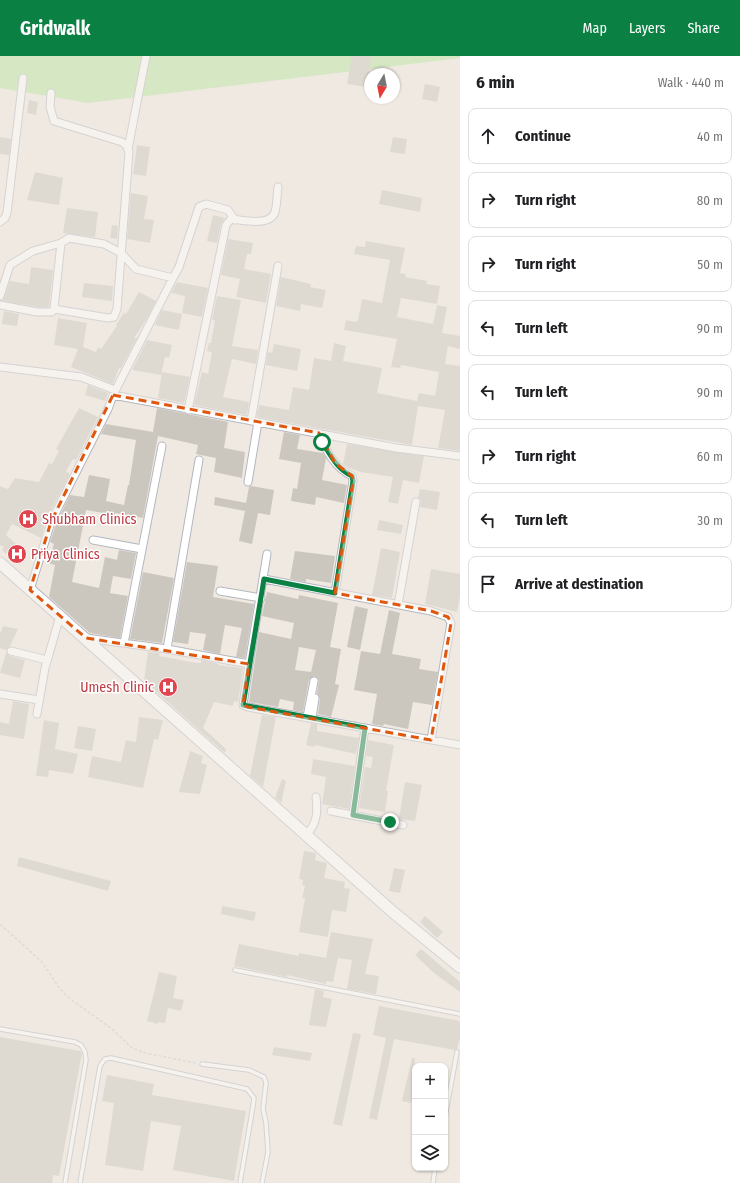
<!DOCTYPE html>
<html lang="en">
<head>
<meta charset="utf-8">
<style>
  :root { --surface:#fff; --page:#f6f6f6; --text:#202124; --muted:#757577; --line:#e0e0e0; --accent:#0b8043 }
  body { margin:0; font-family:"Fira Sans Condensed",sans-serif; background:var(--page); color:var(--text) }
  .controls { position:absolute; right:12px; bottom:12px; display:grid; overflow:hidden; border-radius:8px; box-shadow:0 1px 3px #0004 }
  .controls button { width:36px; height:36px; display:grid; place-items:center; padding:0; border:0; border-bottom:1px solid var(--line); background:var(--surface); color:var(--text); font:20px sans-serif }
  .compass { position:absolute; left:364px; top:12px; width:36px; height:36px; border-radius:50%; background:var(--surface); box-shadow:0 1px 3px #0004; rotate:190deg }
  .stop { position:absolute; width:12px; height:12px; margin:-9px; border:3px solid #0b8043; border-radius:50%; background:#fff }
  .stop.end { background:#0b8043; border-color:#fff; box-shadow:0 1px 4px #0008 }
  .list { margin:0; padding:0; list-style:none }
  h2 { display:flex; justify-content:space-between; align-items:center; height:52px; margin:0; padding:0 16px; font-size:17px }
  h2 small { font-size:13px; font-weight:400; color:var(--muted) }
  .list li { display:grid; grid-template-columns:26px 1fr auto; gap:12px; align-items:center; box-sizing:border-box; height:56px; margin:0 8px 8px; padding:0 8px; border:1px solid var(--line); border-radius:8px }
  .list b { display:block; font-size:15px; white-space:nowrap }
  .list em { font-size:13px; font-style:normal; color:var(--muted) }
  .icon { flex:none; width:22px; height:22px; fill:none; stroke:currentColor; stroke-width:2; stroke-linecap:round; stroke-linejoin:round }
  .map { position:relative; flex:none; width:460px; height:1127px; overflow:hidden }
  header { display:flex; align-items:center; gap:24px; box-sizing:border-box; height:56px; padding:0 20px; background:var(--accent); color:#fff }
  header strong { font-size:19px }
  nav { display:flex; gap:22px; margin-inline-start:auto; font-size:14px }
  main { display:flex }
  aside { flex:1; background:var(--surface) }
  .map>svg:first-child { display:block }
  .green { fill:#b6e59e }
  .building { fill:#cbc7bf; fill-rule:evenodd }
  .lines { fill:none; stroke-linecap:round; stroke-linejoin:round }
  .lane-casing { stroke:#b4b7c1; stroke-width:5.5 }
  .street-casing { stroke:#b4b7c1; stroke-width:9 }
  .secondary-casing { stroke:#b4b7c1; stroke-width:13 }
  .path { stroke:#c9c9c9; stroke-width:1.5; stroke-dasharray:3 2; stroke-linecap:butt }
  .lane { stroke:#fff; stroke-width:3.5 }
  .street { stroke:#fff; stroke-width:7 }
  .secondary { stroke:#fff; stroke-width:11 }
  .route { stroke:#0b8043; stroke-width:5 }
  .marked { fill:none; stroke:#df570e; stroke-width:3; stroke-dasharray:8 5; stroke-linejoin:round }
  .labels { text-anchor:middle; dominant-baseline:central; stroke-width:3; stroke-linejoin:round; paint-order:stroke }
  .health-label { font-size:14px; fill:#be3a42; stroke:#fff; text-anchor:start }
</style>
</head>
<body>
<header>
<strong>Gridwalk</strong>
<nav><a>Map</a><a>Layers</a><a>Share</a></nav>
</header>
<main>
<div class="map">
<svg width="460" height="1127" viewBox="0 0 460 1127">
  <rect width="100%" height="100%" fill="#efe9e1"/>
  <path class="green" d="M0 0H460V2L88 47 0 32Z"/>
  <path class="building" d="M352 0H371L367 31 347 28Z
    M425 28 440 31 437 46 422 43Z
    M29 44 38 46 36 59 27 57Z
    M0 81 11 83 9 99 0 98Z
    M393 81 407 83 405 98 390 96Z
    M137 89 150 91 146 120 133 118Z
    M35 116 63 122 59 149 27 144Z
    M382 134 422 142 420 156 379 148Z
    M131 137 148 140 144 163 154 164 150 187 127 183Z
    M67 152 98 156 95 181 63 177Z
    M213 159 225 162 221 168 217 187 207 185Z
    M112 169 118 170 117 183 110 182Z
    M228 183 253 187 251 198H247L244 213 271 218 266 247 236 241 240 223 221 219Z
    M366 185 405 192 400 217 406 218 405 221 427 225 426 228 440 230 437 248 401 242 397 261 433 268 437 249 447 251 442 277 460 280V293L448 290 445 308 460 310V395L438 392 445 354 418 350 412 389 257 361 259 349 289 354 293 331 309 334 314 302 331 305 334 287 346 290 343 305 382 312 377 337 417 345 419 337 435 340 439 316 401 309 400 312 391 311 397 283 344 274 346 264 356 266 358 264 362 243 382 247 390 204 354 198 356 190 365 191Z
    M31 211 53 214 49 251H37L3 245 10 225 29 228Z
    M281 221 311 228 310 231 326 234 322 252 301 248 300 255 276 250Z
    M177 226 208 232 202 261 182 257 185 240 171 237Z
    M84 227 113 230 112 245 82 241Z
    M139 236 156 245 146 264 134 282H137L121 312H119L113 328 71 311 78 293 54 289 58 262 87 267 83 291 96 296 98 291 101 293 117 270 116 269 124 257 126 258Z
    M217 240 241 244 232 290 258 294 256 308 232 303 223 341 249 346 247 359 194 349 202 316 208 318 212 296 207 295 209 287H211L215 265 212 263Z
    M162 254 182 258 179 274 155 269Z
    M4 255 19 258 17 270 2 268Z
    M147 284 172 289 169 302 165 301 161 319 132 314Z
    M274 288 301 293 297 315 266 309 268 296 272 297Z
    M162 316 190 321 184 347 158 342Z
    M88 329 108 337 105 345 85 339Z
    M79 352 98 361 76 404 73 403 66 415 70 418 46 464 41 482 12 468 6 479 27 498 19 509 2 494 4 491 0 489V430L8 433 15 422 39 426 49 407 52 408 59 395 56 393Z
    M157 352 228 366 224 392 245 396 242 422 214 416 216 402 196 398 198 389 158 380 143 462 115 457V459L86 454 72 526 99 532 105 501 117 504 119 494 136 497 131 523 113 520 110 537 128 540 120 582 90 577 49 541 55 509 48 507 54 488 50 486 56 468 70 439 84 441 89 419 110 423 106 445 124 449 128 429H129L136 384 101 378 106 368 153 376Z
    M284 376 300 379 297 393 323 397 326 402 322 424 347 429 344 447 316 441 315 449 291 445 293 432 297 433 301 407 279 403Z
    M347 388 424 400 419 427 403 424 398 448 388 446 393 421 361 416 349 412 343 408Z
    M251 430 274 434 270 459 258 457 252 488 239 485 245 455 214 449 215 441 246 447 249 431Z
    M420 433 440 436 437 454 420 451 421 445 418 442Z
    M379 464 403 469 401 478 377 474Z
    M381 492 400 496 392 542 372 539Z
    M295 495 335 500 331 527 306 523V526L290 523Z
    M187 506 218 510 213 541 254 548 245 602 236 601 242 572 225 569 220 598 203 594 206 578 190 576 188 588 173 586Z
    M431 513 460 518V540L457 556 425 548Z
    M143 516 174 522 162 587 130 583Z
    M267 536 298 543 299 539 338 547 330 591 341 593 335 628 339 629 331 661 318 658 320 643 317 637 319 624 315 620 309 624 303 656 293 654 294 646 280 643 278 651 249 646 259 576 291 583 294 567 262 560ZM299 591 316 594 311 616 295 614Z
    M355 550 368 553 360 594 347 591Z
    M389 554 400 557 392 598 421 603 419 613 438 616 432 649 413 646 408 673 384 668 383 670 372 668 377 638 354 634 361 595 380 598Z
    M3 570 18 573 10 590 6 594 0 592V578Z
    M148 596 160 597 159 600 197 607H201V604L219 608 218 609 243 612 238 646 234 645 233 650 214 646 203 672 226 693 225 697 144 625Z
    M6 597 10 600 25 604 20 622 0 617Z
    M13 645 29 648 24 683 0 679V666L9 668Z
    M262 659 276 661 263 731 250 720Z
    M139 661 163 664 158 684 154 683 143 732 88 721 92 700 121 706 126 684 136 686Z
    M44 664 59 667 55 693 78 698 73 718 49 714 48 721 36 720Z
    M311 667 317 668V675L359 682 356 698 315 689 314 691 306 689Z
    M78 670 96 673 92 695 74 692Z
    M368 684 394 689 386 735H388L385 756 359 752 365 711 371 712 373 701 366 700Z
    M190 695 203 700 201 707 207 709 200 738 179 736Z
    M313 703 355 710 349 753 322 748 326 721 311 718Z
    M282 723 286 725 281 747 275 742Z
    M405 726 422 729 415 765 399 763Z
    M304 795 316 797 315 804 327 807 324 822 345 826 344 832 350 833 346 856 332 854 328 881 299 876 305 842H302L305 830 302 829 303 824 299 823Z
    M19 801 111 825 108 835 17 810Z
    M394 812 405 814 400 837 389 835Z
    M222 850 256 856 254 865 221 858Z
    M425 860 443 876 437 882 420 866Z
    M331 876 373 883 365 918 379 920 376 938 347 933 352 904 338 902 333 926 326 925V928L287 919V921L234 910 239 888 299 900V897L326 902Z
    M421 893 460 926V936L434 917 415 899Z
    M159 916 177 920 173 942 184 944 181 955 168 952 165 967 158 966V968L147 965Z
    M315 933 324 935 323 941 332 943 326 971 309 969Z
    M379 950 460 965V982L457 993 455 994 394 983 377 1064 369 1062 386 982 373 979Z
    M353 977 361 978 342 1070 333 1068Z
    M0 981 80 995 82 997 59 1120 53 1119 52 1127H0Z
    M274 991 312 997 310 1005 272 999Z
    M412 1002H415V1030L411 1047 402 1045Z
    M107 1019 154 1028 152 1039 246 1055 234 1125 173 1114 181 1070 151 1065 143 1115 105 1109 114 1047 102 1045Z"/>
  <g class="lines">
    <defs>
      <path id="lane" d="M235 914 460 958
        M0 973 75 986 81 989 85 996 86 1004 65 1127
        M202 1008 249 1014 264 1021 266 1027 263 1053 266 1067 268 1096 262 1127
        M445 1061 457 996
        M80 1127 100 1010 105 1003 111 1002 247 1033 254 1042 253 1050 240 1127
        M433 1127 435 1112"/>
      <path id="street" d="M51 37 50 51 54 65 122 86 126 89 129 96 117 253 114 261 108 262 54 253
        M128 93 146 0
        M0 166 5 162 7 157 23 22
        M0 240 10 209 33 195 61 187
        M0 249 37 256H52L54 253 61 187 69 182 104 188 121 197 136 213 173 222 179 211 199 151 206 148 228 154 235 164
        M0 311 81 321 115 334
        M113 339 173 222
        M188 354 226 169 231 163C242 164 270 171 275 156 277 149 277 139 278 131
        M251 365 278 210
        M319 377C326 395 335 412 352 420L353 425 335 537
        M248 426 258 366
        M93 484 142 493
        M264 523 431 555 448 561 451 567 431 684
        M30 534 51 466 108 353 113 339 396 392 460 400
        M220 535 261 542
        M398 549 416 446
        M86 582 167 593 249 608 243 649 248 651 460 689
        M124 587 162 390
        M167 593 199 404
        M11 595 47 604
        M249 608 267 498
        M0 638 39 644
        M37 658 45 612 60 560
        M307 661 314 625
        M312 662 315 642
        M331 755 403 769
        M353 759 365 672
        M306 779C317 768 318 756 316 741"/>
      <path id="secondary" d="M0 507 394 857 460 911"/>
    </defs>
    <use href="#lane" class="lane-casing"/>
    <use href="#street" class="street-casing"/>
    <use href="#secondary" class="secondary-casing"/>
    <path class="path" d="M0 868 42 906 60 933 70 943 111 972 132 992 145 997 196 1007"/>
    <use href="#lane" class="lane"/>
    <use href="#street" class="street"/>
    <use href="#secondary" class="secondary"/>
  </g>
  <g class="lines">
    <path class="route" d="M322 386C331 400 337 413 352 420L353 425 335 537 264 523 243 649 365 672 353 759 390 766"/>
  </g>
  <path d="M0 0H460V1127H0ZM113 339 319 377 335 407 352 420 353 425 335 537 431 555 448 561 451 567 431 684 248 651 243 649 249 608 86 582 30 534 51 466Z" fill="#efe9e1" fill-opacity=".55" fill-rule="evenodd"/>
  <path class="marked" d="M113 339 319 377 335 407 352 420 353 425 335 537 431 555 448 561 451 567 431 684 248 651 243 649 249 608 86 582 30 534 51 466Z"/>
  <defs>
    <symbol id="hospital-disc" viewBox="-11 -11 22 22"><circle r="9.5" fill="#e0444e" stroke="#fff"/><path d="M-5-5h3v3.5h4V-5h3V5h-3V1.5h-4V5h-3Z" fill="#fff"/></symbol>
  </defs>
  <g fill-rule="evenodd">
    <use href="#hospital-disc" x="17" y="452" width="22" height="22"/>
    <use href="#hospital-disc" x="6" y="487" width="22" height="22"/>
    <use href="#hospital-disc" x="157" y="620" width="22" height="22"/>
  </g>
  <g class="labels">
    <g class="health-label">
      <text x="42" y="463">Shubham Clinics</text>
      <text x="31" y="498">Priya Clinics</text>
      <text x="154" y="631" text-anchor="end">Umesh Clinic</text>
    </g>
  </g>
</svg>
<div class="controls">
<button>+</button>
<button>−</button>
<button><svg class="icon" aria-label="layers" viewBox="0 0 24 24"><path d="M12 4l9 5-9 5-9-5zM3 14l9 5 9-5"/></svg></button>
</div>
<svg class="compass" viewBox="-18 -18 36 36"><path d="M0-13l5 13h-10z" fill="#e53935"/><path d="M0 13l5-13h-10z" fill="#757577"/></svg>
<div class="stop" style="left:322px;top:386px"></div>
<div class="stop end" style="left:390px;top:766px"></div>
</div>
<aside>
<h2>6 min<small>Walk · 440 m</small></h2>
<ul class="list">
<li><svg class="icon" aria-label="ahead" viewBox="0 0 24 24"><path d="M12 20V5M6 11l6-6 6 6"/></svg><div><b>Continue</b></div><em>40 m</em></li>
<li><svg class="icon" aria-label="right" viewBox="0 0 24 24"><path d="M7 20v-9h11M14 6l5 5-5 5"/></svg><div><b>Turn right</b></div><em>80 m</em></li>
<li><svg class="icon" aria-label="right" viewBox="0 0 24 24"><path d="M7 20v-9h11M14 6l5 5-5 5"/></svg><div><b>Turn right</b></div><em>50 m</em></li>
<li><svg class="icon" aria-label="left" viewBox="0 0 24 24"><path d="M17 20v-9H6M10 6l-5 5 5 5"/></svg><div><b>Turn left</b></div><em>90 m</em></li>
<li><svg class="icon" aria-label="left" viewBox="0 0 24 24"><path d="M17 20v-9H6M10 6l-5 5 5 5"/></svg><div><b>Turn left</b></div><em>90 m</em></li>
<li><svg class="icon" aria-label="right" viewBox="0 0 24 24"><path d="M7 20v-9h11M14 6l5 5-5 5"/></svg><div><b>Turn right</b></div><em>60 m</em></li>
<li><svg class="icon" aria-label="left" viewBox="0 0 24 24"><path d="M17 20v-9H6M10 6l-5 5 5 5"/></svg><div><b>Turn left</b></div><em>30 m</em></li>
<li><svg class="icon" aria-label="arrive" viewBox="0 0 24 24"><path d="M6 21V4h12l-3 4 3 4H6"/></svg><div><b>Arrive at destination</b></div></li>
</ul>
</aside>
</main>
</body>
</html>
